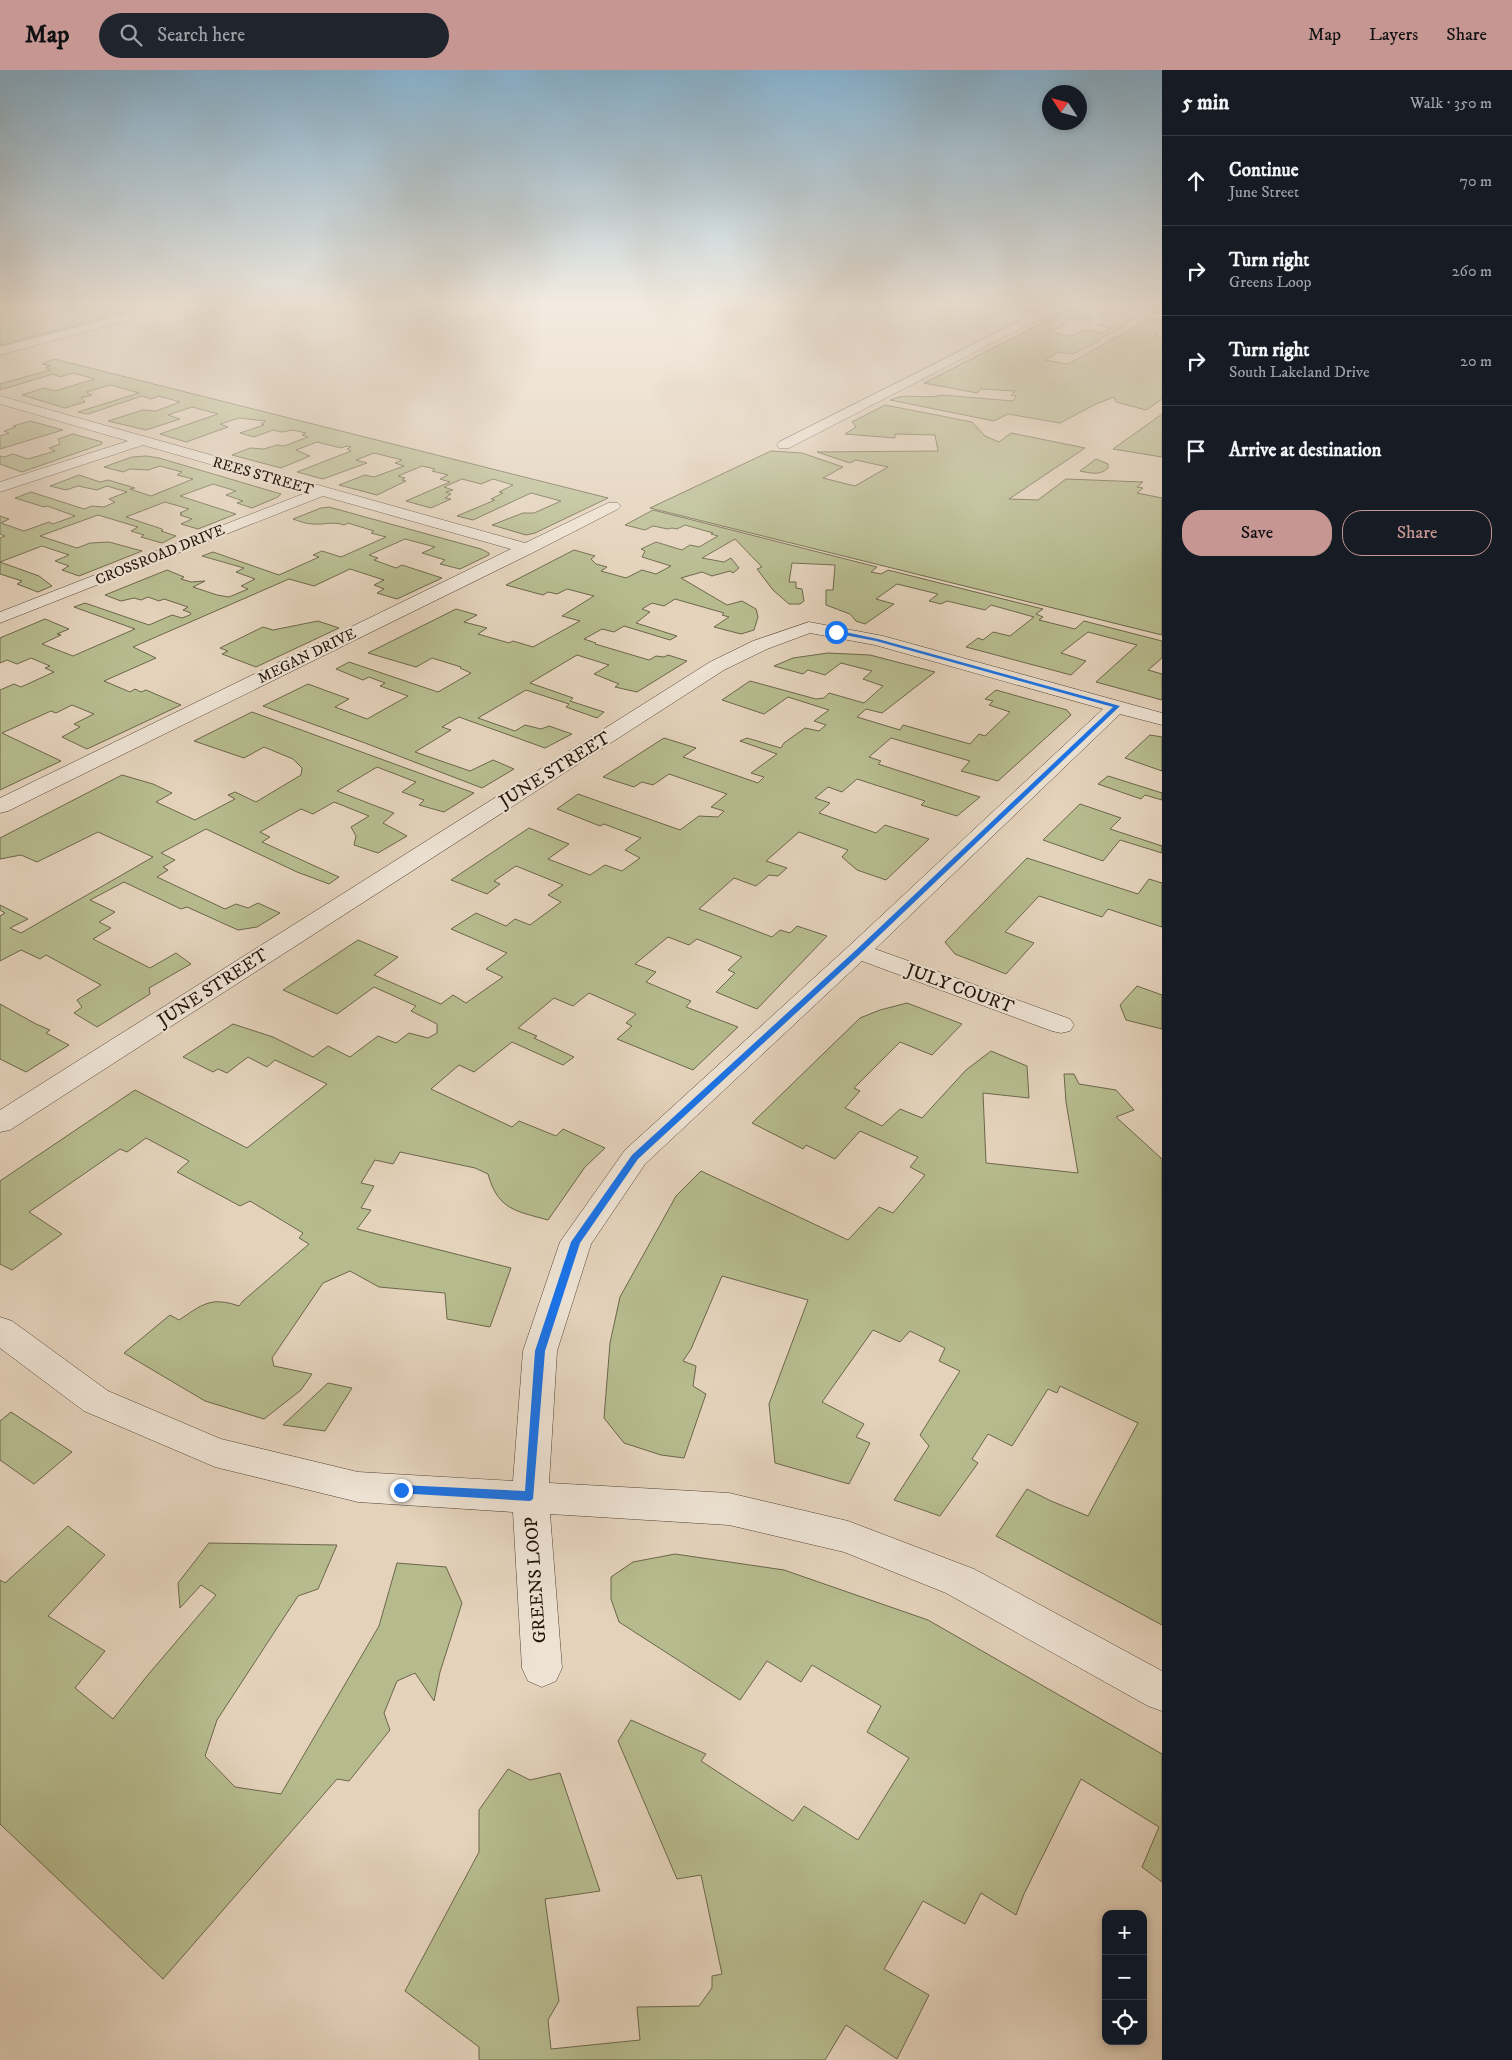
<!DOCTYPE html>
<html lang="en">
<head>
<meta charset="utf-8">
<style>
  :root { --surface:#171b24; --page:#20242c; --text:#f1f3f6; --muted:#9ea1a6; --line:#363941; --accent:#c59692 }
  body { margin:0; font-family:"IM FELL DW Pica",serif; background:var(--page); color:var(--text) }
  .controls { position:absolute; right:15px; bottom:15px; display:grid; overflow:hidden; border-radius:10px; box-shadow:0 2px 8px #0003 }
  .controls button { width:45px; height:45px; display:grid; place-items:center; padding:0; border:0; border-bottom:1px solid var(--line); background:var(--surface); color:var(--text); font:25px sans-serif }
  .compass { position:absolute; left:1042px; top:15px; width:45px; height:45px; border-radius:50%; background:var(--surface); box-shadow:0 2px 8px #0003; rotate:306deg }
  .stop { position:absolute; width:15px; height:15px; margin:-11px; border:4px solid #1a73e8; border-radius:50%; background:#fff }
  .stop.end { background:#1a73e8; border-color:#fff; box-shadow:0 1px 5px #0008 }
  .list { margin:0; padding:0; list-style:none }
  h2 { display:flex; justify-content:space-between; align-items:center; height:65px; margin:0; padding:0 20px; font-size:21px }
  h2 small { font-size:16px; font-weight:400; color:var(--muted) }
  .list li { display:grid; grid-template-columns:32px 1fr auto; gap:15px; align-items:center; box-sizing:border-box; height:90px; padding:0 20px; border-top:1px solid var(--line) }
  .list b { display:block; font-size:19px; white-space:nowrap }
  .list p { margin:0; font-size:16px; white-space:nowrap; color:var(--muted) }
  .list em { font-size:16px; font-style:normal; color:var(--muted) }
  .actions { display:flex; gap:10px; padding:15px 20px }
  .actions a { flex:1; padding:11px 0; border:1px solid var(--accent); border-radius:20px; text-align:center; font-size:18px; color:var(--accent) }
  .actions .main { background:var(--accent); color:#111 }
  .icon { flex:none; width:28px; height:28px; fill:none; stroke:currentColor; stroke-width:2; stroke-linecap:round; stroke-linejoin:round }
  .map { position:relative; flex:none; width:1162px; height:1990px; overflow:hidden }
  header { display:flex; align-items:center; gap:30px; box-sizing:border-box; height:70px; padding:0 25px; background:var(--accent); color:#111 }
  header strong { font-size:24px }
  nav { display:flex; gap:28px; margin-inline-start:auto; font-size:18px }
  .search { width:350px; height:45px; background:var(--page); display:flex; align-items:center; gap:12px; box-sizing:border-box; padding:0 18px; border-radius:28px; color:var(--muted); font-size:19px }
  main { display:flex }
  aside { flex:1; background:var(--surface) }
  .map>svg:first-child { display:block }
  .green { fill:#b6bb8e; stroke:#6c664a }
  .lines { fill:none; stroke-linecap:round; stroke-linejoin:round }
  .minor-casing { stroke:#534234; stroke-width:1 }
  .minor { fill:#ede2d3; fill-rule:evenodd }
  .route { fill:#1a73e8 }
  .labels { text-anchor:middle; dominant-baseline:central; stroke-width:4.5; stroke-linejoin:round; paint-order:stroke }
  .far-street-label { font-size:15px; fill:#231207; stroke:#ede2d3 }
  .street-label { font-size:18px; fill:#231207; stroke:#ede2d3 }
</style>
</head>
<body>
<header>
<strong>Map</strong>
<div class="search"><svg class="icon" aria-label="search" viewBox="0 0 24 24"><circle cx="10" cy="10" r="6"/><path d="M15 15l6 6"/></svg>Search here</div>
<nav><a>Map</a><a>Layers</a><a>Share</a></nav>
</header>
<main>
<div class="map">
<svg width="1162" height="1990" viewBox="0 0 1162 1990">
  <rect width="100%" height="100%" fill="#e4d2bb"/>
  <filter id="stains"><feTurbulence type="fractalNoise" baseFrequency=".004" numOctaves="4"/><feColorMatrix values="0 0 0 0 .2 0 0 0 0 .09 0 0 0 0 .02 0 0 0 .5 -.17"/></filter>
  <radialGradient id="worn" r=".72"><stop offset=".6" stop-color="#630" stop-opacity="0"/><stop offset="1" stop-color="#630" stop-opacity=".3"/></radialGradient>
  <path class="green" d="M0 233H131L127 242 2 275 0 274Z
    M967 233H1054L1037 242H1027Z
    M1089 233H1162V244Z
    M1072 238 1086 242V246L1092 249V251L1073 248 1062 254 1065 255 1049 262 1071 266 1085 260 1102 263 1110 258 1097 255 1107 248 1101 246 1100 242 1134 246C1127 256 1111 264 1100 268V271L1073 284 1058 282 1045 290 1068 294 1149 249 1162 250V260L1154 265 1162 266 1159 269 1162 270V329L1146 340 1116 332 1114 327 1096 334 1060 353 1008 344 994 351 890 330C906 322 925 330 942 325L1013 331 1016 326 1011 325 1015 321 981 319 977 323 924 313Z
    M54 289 608 428 535 463 526 465 492 455 523 443H534L561 431 531 423 473 450 457 446 495 430 491 429 503 423 499 422 513 415 493 409 481 414 462 409 444 417 453 420 446 422 451 424 445 428 451 429 431 438 406 431 450 412 440 409 448 405 432 401 435 399 422 396 398 406 405 408 402 410 406 411 377 425 339 415 365 405 374 407 404 396 395 393 402 390 374 383 356 390 367 393 323 409 297 402 351 381 347 379 351 377 347 376 341 378 317 372 296 380 310 386 281 398 232 385 250 378 264 379 277 375 284 376 308 367 302 365 306 363 293 360 282 362 273 360 254 367 240 363 264 355 261 354 266 351 239 348 220 354 228 357 186 372 160 364 218 344 192 337 168 345 180 349 146 360 108 351 143 340 156 341 180 332 159 326 151 329 142 326 88 344 78 342 139 323 111 315 86 322 92 325 81 328 85 332 65 338 22 325 44 318 55 321 95 309 73 303 60 307 53 304 0 320V314L50 300 45 298 50 296 42 294Z
    M885 335 972 352 985 366 999 372 1011 363 1085 378 1009 429 1038 430 1066 409 1143 412 1137 417 1143 418 1137 423 1162 428V565L650 438 771 381 802 383 843 397 823 408 855 416 888 397 856 390 850 393 817 382 938 381 935 365 895 364V368L845 364 856 357 852 352Z
    M1162 344V387L1113 379Z
    M30 351 63 360 0 379V366L9 363 4 361 16 357 13 356Z
    M73 364 102 372V374L22 402 0 394V386L4 387 13 384 28 389 55 381 49 378 60 374 58 369Z
    M146 386 159 388 281 424 278 427 252 438 237 433 243 431 226 425 236 421 213 414 180 426 236 444 198 459 181 454 192 449 180 445 182 444 180 443 189 439 165 432 126 447 162 459 163 460 161 461 176 466 162 473 141 467 144 465 131 461 138 457 98 445 40 466 77 478 90 473 109 472 142 481 79 506 62 500 69 496 55 491 69 485 42 476 0 492V468L5 466 0 464V446L9 449 1 453 24 461 49 452 53 454 75 446 47 436 44 437 15 428 31 422 84 439 92 436 104 437 115 432 109 429 127 422 107 416 97 420 78 416 66 420 50 416 79 405 100 412 108 410 135 418 130 419 151 426 193 409 177 405 182 402 160 396 148 400 130 399 123 402 104 397 132 387Z
    M1096 389 1108 394V398C1100 406 1090 403 1080 401Z
    M329 437 481 479 489 483V485L460 499 440 494 445 490 422 483 435 477 405 469 369 485 378 488 374 490 396 498 402 495 442 508 397 529 377 523 384 519 374 515 384 510 350 499 314 516 289 509 133 577 156 588 104 611 130 622 135 619 141 622 146 620 181 635 87 679 62 667 80 657 74 654 94 644 72 635 56 643 51 641 2 663 61 691 0 720V620L14 614 21 617 54 602 45 598 50 596 31 588 17 594 7 590 0 593V568L45 549 69 559 57 564 61 565 42 574 73 586 135 559 74 537 85 533 149 555 172 545 182 548 190 545 191 543 183 540 188 537 164 529 159 531 148 527 141 530 134 528 121 531 105 525 167 500 184 507 181 509 191 512 205 511 193 517 217 525 229 527 248 519 241 516 255 509 236 502 244 498 202 486 213 482 279 505 319 487 313 485 322 481 341 487 386 467 371 463 374 461 348 453 344 455C333 451 324 455 313 454 306 454 299 451 293 449L321 438Z
    M653 440 877 497 871 502 881 504 888 500 1043 539 1036 544 1043 547 1039 550 1075 559 1084 551 1162 571V588L1148 600 1162 604V630L1096 612 1137 575 1088 562 1061 583 1086 591 1071 605 966 577 978 568 983 570 993 562 1010 566 1034 547 991 535 985 540 947 531 941 534 929 531 938 524 897 514 876 529 894 534 865 554 856 551 850 544 826 535V520H833L835 495 792 493 789 512H796V518L802 519 804 531 800 534H789L773 520 757 499 762 497 735 469 702 488 724 492 731 488 739 498 733 503 730 501 712 506 702 502 681 508 727 535 742 531 756 539 758 547 754 560 741 564 714 557 729 547 722 545 724 543 675 529 664 536 652 533 642 539 650 542 636 553 677 566 670 570 624 556 614 562 602 559 584 569 596 573 595 574 649 590 656 586 664 587 668 585 687 591 637 622 615 617 619 614 594 604 609 595 577 585 530 613 573 628 570 631 604 642 597 648 566 637 569 634 526 620 478 648 515 661 525 655 541 659 549 656 572 664 545 678 459 647 442 657 451 660 415 682 470 701 493 690 514 699 482 718 365 673 263 636 308 614 349 629 335 637 367 649 408 626 380 616 385 613 369 607 363 610 336 599 349 592 438 622 471 603 460 598 461 597 432 588 416 597 368 583 456 539 477 545 464 552 487 558 478 564 509 573 513 571 533 577 580 551 562 546 594 526 567 519 557 524 548 522 543 525 506 515 574 480 595 486 591 489 596 494 607 497 601 501 626 508 642 500 656 504 671 496 642 487 645 481 641 479 656 472 682 480 690 475 699 477 718 466 711 464 713 463 685 455 677 459 672 458 668 459 653 456 645 460 625 455Z
    M0 492 39 506 52 516 38 522 17 514 22 511 0 504Z
    M318 551 339 558 256 597 222 584 228 581 220 578 263 557 273 560Z
    M828 583 870 585 935 602 882 643 866 639 857 647 900 660 903 655 970 674 979 664 985 666 1010 642 989 635 993 631 985 629 996 620 1067 640 1071 645 998 711 961 701 970 691 891 668 869 687 881 691 878 694 980 727 957 746 921 735 925 731 857 709 842 722 828 717 815 728 830 733 819 743 876 763 885 755 929 769 886 810 857 800 842 787 848 780 799 762 766 791 787 798 778 806 769 805 756 816 734 808 699 839 772 867 780 860 790 863 797 856 827 866 757 939 716 922 735 903 728 900 742 887 697 869 689 875 668 867 635 894 656 902 646 912 691 931 686 937 738 957 693 1000 617 969 632 956 626 953 636 944 589 923 573 936 554 928 518 958 537 966 534 968 574 987 563 995 512 972 474 1002 459 995 431 1019 512 1057 519 1051 556 1066 563 1059 605 1078 585 1097 548 1150C516 1141 498 1140 488 1104L475 1098 400 1082 393 1094 375 1090 361 1113 374 1116 361 1138 371 1140 357 1159 511 1198 490 1257 447 1249 445 1223 379 1217 350 1201 323 1213 272 1288 274 1296 312 1304 301 1320 264 1349 205 1331 124 1283 170 1245 179 1250C202 1235 210 1226 239 1236L243 1231 309 1174 299 1168 303 1163 250 1131 240 1136 177 1102 189 1091 146 1068 127 1082 120 1079 29 1142 62 1164 12 1200 0 1194V1111L135 1020 247 1078 327 1014 275 990 267 997 248 987 227 1003 218 999 213 1002 183 987 233 954 273 967 313 987 328 976 350 987 378 966 396 973 409 963 428 968 437 963V954L411 941 416 936 374 917 337 944 283 920 358 870 398 887 374 905 441 934 453 925 466 933 503 907 486 899 507 883 451 859 476 843 506 856 515 849 530 855 561 832 548 825 563 815 516 796 494 811 500 814 487 824 451 810 529 758 569 774 548 789 590 805 605 795 622 801 640 788 625 780 641 768 604 754 600 756 557 739 578 724 680 760 699 746 718 747 724 741 711 737 727 724 669 704 653 715 642 712 634 717 603 707 664 668 696 678 683 687 758 713 764 707 751 703 777 684 740 671 747 668 781 678 784 673 805 658 819 661 826 655 814 651 829 640 788 627 764 644 722 630 750 611 816 629 824 628 829 623 864 633 883 616 863 609 872 601 841 593 825 605 808 600 803 604 774 596 793 588Z
    M252 642 474 723 444 742 419 735 424 730 402 722 416 712 377 697 337 721 394 743 383 753 407 766 378 783 354 775 356 766 351 757 369 746 334 732 313 744 301 739 260 762 270 767 262 772 339 807 329 814 297 802 206 759 161 783 175 790 163 797 168 800 157 807 225 839 236 834 248 838 258 833 280 843 257 857 238 860 187 837 181 839 124 812 90 830 115 842 99 852 111 858 93 869 150 898 176 883 191 894 149 918 150 924 97 957 74 943 82 937 77 930 101 915 46 885 40 889 21 880 0 891V846L5 843 0 840V835L28 849 10 858 21 863 153 787 98 762 37 792 21 785 0 789V768L122 705 153 714 172 723 156 732 195 750 235 729 228 725 235 722 256 732 301 705 302 698 293 689 264 677 244 688 194 671Z
    M1150 665 1162 667V701L1125 688Z
    M1108 706 1162 723V730L1145 725 1141 729 1098 714Z
    M1080 734 1121 748 1110 759 1162 776V783L1120 770 1103 791 1043 770Z
    M1027 788 1138 824 1149 809 1162 813V857L1108 839 1102 847 1039 826 1005 862 1034 873 1006 904 955 884 945 872Z
    M1137 916 1162 925V959L1126 950 1120 935Z
    M907 933 962 954 932 985 900 972 854 1018 860 1021 845 1038 882 1056 900 1039 922 1048 966 1000 991 981 1027 996 1029 1028 983 1023 986 1093 1078 1103 1066 1032 1064 1004H1074L1079 1014 1116 1020 1134 1040 1116 1047 1162 1089V1555L996 1466 1027 1419 1051 1431 1088 1446 1138 1353 1060 1316 1057 1323 1048 1319 1012 1376 988 1364 972 1389 978 1393 940 1446 894 1430 929 1376 920 1365 960 1301 939 1291 945 1278 910 1261 900 1272 873 1260 822 1332 864 1354 856 1367 870 1373 849 1414 775 1393 769 1334 808 1230 722 1206 691 1279 683 1291 696 1296 693 1316 706 1324 684 1388 661 1385 624 1373 604 1348 610 1273 620 1227 676 1126 701 1101 848 1170 879 1137 893 1143 925 1105 910 1097 918 1087 860 1061 835 1089 806 1075 803 1079 752 1053 860 948 880 940Z
    M0 934 36 954 50 960 46 963 69 975 26 1002 0 989Z
    M328 1313 352 1318 325 1361 283 1355Z
    M11 1342 72 1382 34 1414 0 1390V1351Z
    M68 1456 105 1485 48 1546 105 1581 75 1618 113 1649 147 1606 216 1525 201 1515 180 1538 178 1513 209 1473 337 1475 318 1519 298 1526 217 1650 205 1686 235 1717 281 1724 379 1556 397 1493 446 1497 462 1533 440 1602 434 1631 415 1603 397 1611 384 1643 390 1660 349 1711 337 1709 163 1909 0 1754V1510L5 1513Z
    M675 1484 784 1500 928 1550 1162 1684V1812L1142 1797 1159 1757 1081 1709 1024 1824 1016 1845 981 1823 965 1854 923 1831 884 1899 929 1925 897 1989 846 1955 825 1990H479V1977L405 1921 479 1782V1740L508 1699 530 1710 560 1703 600 1821 545 1829 559 1931 548 1950 551 1979 640 1970 637 1937 699 1936 712 1918V1906L722 1904 701 1805 677 1809 618 1671 631 1650 706 1684 701 1691 793 1751 804 1736 858 1770 909 1688 867 1662 881 1636 812 1595 801 1612 767 1591 740 1630 619 1552 611 1529V1507L633 1492Z"/>
  <g class="lines">
    <defs>
      <path id="minor" d="M145 233H155L156 237 143 246 0 285V277L135 242 144 236Z
        M1055 233H1093L1162 244V250L1073 236 1068 234 789 378H779L777 375 779 372Z
        M0 326 525 473 608 433H618L621 436 618 439 534 482 8 741 0 743V728L511 479 323 426 0 553V542L308 422 143 375 0 422V412L128 371 0 334Z
        M809 552 883 566 1162 643V655L1120 644 875 879 1070 949 1074 955 1070 961 1061 963 1052 961 862 891 645 1094 591 1174 557 1281 549 1413 729 1423 848 1451 974 1499 1162 1601V1641L1148 1636 946 1523 844 1482 729 1455 550 1444 562 1598 556 1611 542 1617 528 1611 522 1598 513 1442 358 1432 215 1397 84 1341 0 1278V1247L12 1251 108 1321 221 1369 358 1402 513 1411 523 1281 560 1172 625 1080 849 876 1103 639 875 575 810 563 767 579 724 600 10 1060 0 1062V1040L710 592 753 571Z"/>
    </defs>
    <use href="#minor" class="minor-casing"/>
    <use href="#minor" class="minor"/>
  </g>
  <linearGradient id="sky" x2="0" y2="1"><stop stop-color="#87b5d4"/><stop offset="0.46" stop-color="#f3ebe0"/><stop offset="1" stop-color="#f3ebe0" stop-opacity="0"/></linearGradient>
  <rect width="1162" height="511" fill="url(#sky)"/>
  <path class="route" d="M836 560 878 569 1120 636 861 883 638 1089 580 1173 545 1281 533 1429 530 1431 397 1423 395 1420 397 1416 401 1415 525 1421 535 1281 571 1172 632 1085 856 880 1113 637 876 571 834 563Z"/>
  <g class="labels">
    <g class="far-street-label">
      <text transform="translate(263 406) rotate(16)">REES STREET</text>
      <text transform="translate(160 485) rotate(-22)">CROSSROAD DRIVE</text>
      <text transform="translate(307 586) rotate(-26)">MEGAN DRIVE</text>
    </g>
    <g class="street-label">
      <text transform="translate(555 700) rotate(-32)">JUNE STREET</text>
      <text transform="translate(213 918) rotate(-33)">JUNE STREET</text>
      <text transform="translate(960 919) rotate(20)">JULY COURT</text>
      <text transform="translate(536 1510) rotate(-94)">GREENS LOOP</text>
    </g>
  </g>
  <rect width="100%" height="100%" filter="url(#stains)"/>
  <rect width="100%" height="100%" fill="url(#worn)"/>
</svg>
<div class="controls">
<button>+</button>
<button>−</button>
<button><svg class="icon" aria-label="locate" viewBox="0 0 24 24"><circle cx="12" cy="12" r="6"/><path d="M12 2v4M12 18v4M2 12h4M18 12h4"/></svg></button>
</div>
<svg class="compass" viewBox="-18 -18 36 36"><path d="M0-13l5 13h-10z" fill="#e53935"/><path d="M0 13l5-13h-10z" fill="#9ea1a6"/></svg>
<div class="stop" style="left:836px;top:562px"></div>
<div class="stop end" style="left:401px;top:1420px"></div>
</div>
<aside>
<h2>5 min<small>Walk · 350 m</small></h2>
<ul class="list">
<li><svg class="icon" aria-label="ahead" viewBox="0 0 24 24"><path d="M12 20V5M6 11l6-6 6 6"/></svg><div><b>Continue</b><p>June Street</p></div><em>70 m</em></li>
<li><svg class="icon" aria-label="right" viewBox="0 0 24 24"><path d="M7 20v-9h11M14 6l5 5-5 5"/></svg><div><b>Turn right</b><p>Greens Loop</p></div><em>260 m</em></li>
<li><svg class="icon" aria-label="right" viewBox="0 0 24 24"><path d="M7 20v-9h11M14 6l5 5-5 5"/></svg><div><b>Turn right</b><p>South Lakeland Drive</p></div><em>20 m</em></li>
<li><svg class="icon" aria-label="arrive" viewBox="0 0 24 24"><path d="M6 21V4h12l-3 4 3 4H6"/></svg><div><b>Arrive at destination</b></div></li>
</ul>
<div class="actions"><a class="main">Save</a><a>Share</a></div>
</aside>
</main>
</body>
</html>
